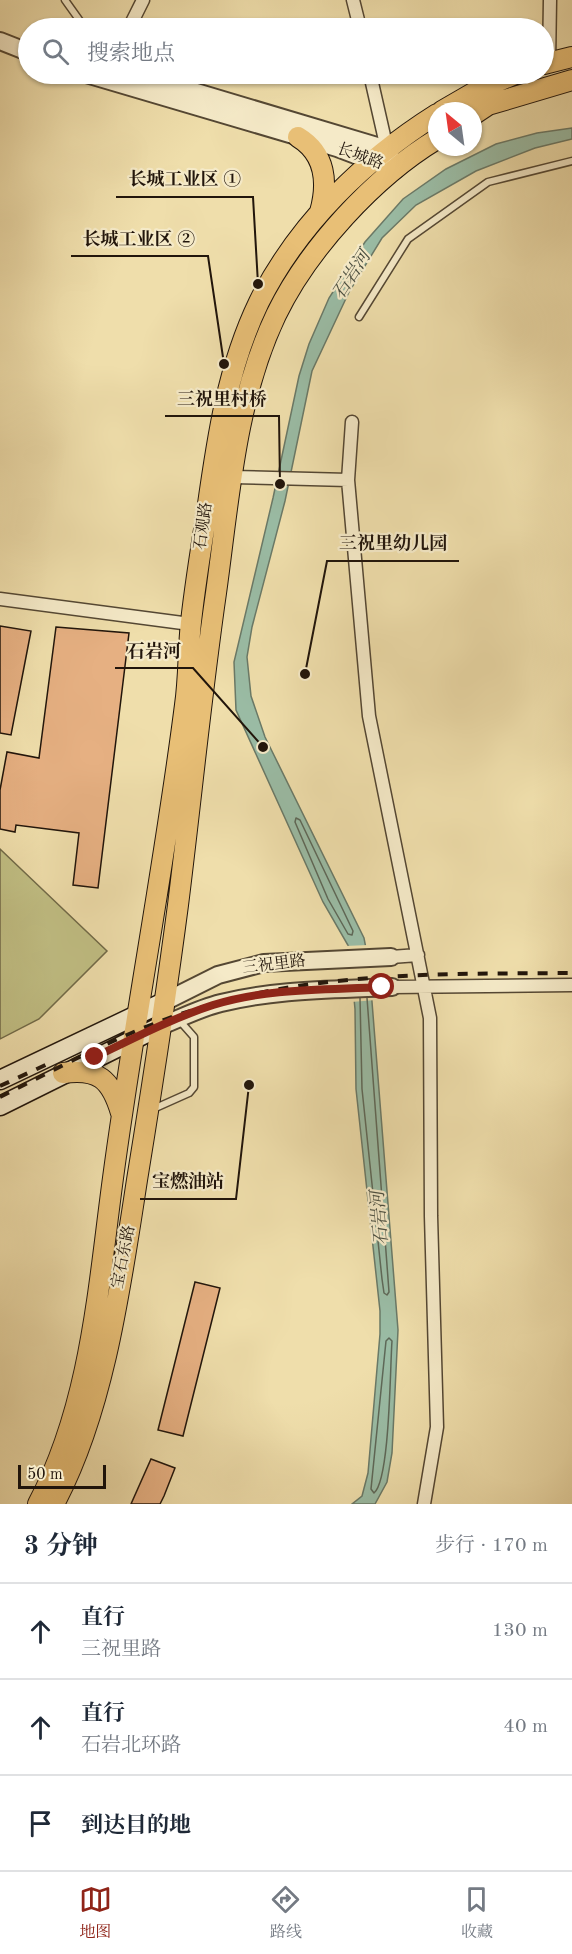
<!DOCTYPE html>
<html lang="zh">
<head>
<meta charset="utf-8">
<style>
  :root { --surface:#fff; --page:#f6f6f7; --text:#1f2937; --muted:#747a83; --line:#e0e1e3; --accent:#8f2418 }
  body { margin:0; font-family:"Old Standard TT","Noto Serif SC",serif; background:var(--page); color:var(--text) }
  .compass { position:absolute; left:428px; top:102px; width:54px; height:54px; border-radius:50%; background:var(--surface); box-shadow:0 2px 4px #0004; rotate:331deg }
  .scale { position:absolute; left:18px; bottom:15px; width:88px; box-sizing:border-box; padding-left:6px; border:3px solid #21150b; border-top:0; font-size:16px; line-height:21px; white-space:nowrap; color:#21150b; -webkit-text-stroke:4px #f5eac8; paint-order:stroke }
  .stop { position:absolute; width:18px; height:18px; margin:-14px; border:4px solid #8f2418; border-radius:50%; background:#fff }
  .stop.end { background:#8f2418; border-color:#fff; box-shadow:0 2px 6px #0008 }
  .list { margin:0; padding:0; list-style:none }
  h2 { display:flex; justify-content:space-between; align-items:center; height:78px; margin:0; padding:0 24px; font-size:26px }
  h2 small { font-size:20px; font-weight:400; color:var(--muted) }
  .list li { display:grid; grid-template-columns:39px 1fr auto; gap:18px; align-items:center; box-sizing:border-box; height:96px; padding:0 24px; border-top:2px solid var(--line) }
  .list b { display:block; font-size:22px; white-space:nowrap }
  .list p { margin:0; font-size:20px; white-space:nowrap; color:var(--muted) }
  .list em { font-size:20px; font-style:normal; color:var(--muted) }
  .icon { flex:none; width:33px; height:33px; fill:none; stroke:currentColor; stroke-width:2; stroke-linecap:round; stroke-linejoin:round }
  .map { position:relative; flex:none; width:572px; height:1504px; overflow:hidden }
  .search { position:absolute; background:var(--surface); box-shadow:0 2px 4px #0004; left:18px; right:18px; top:18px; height:66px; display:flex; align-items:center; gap:15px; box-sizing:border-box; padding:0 21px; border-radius:33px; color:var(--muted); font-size:22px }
  .sheet { height:366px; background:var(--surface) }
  nav { display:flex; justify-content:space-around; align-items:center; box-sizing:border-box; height:84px; border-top:2px solid var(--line); background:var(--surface); font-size:16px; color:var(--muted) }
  nav a { display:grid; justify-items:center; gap:3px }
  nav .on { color:var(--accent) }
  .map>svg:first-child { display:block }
  .green { fill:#c1bf84; stroke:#716a48; stroke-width:1.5 }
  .water { fill:#9abca5; stroke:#6a7967; stroke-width:1.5 }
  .pier { fill:#efdeab }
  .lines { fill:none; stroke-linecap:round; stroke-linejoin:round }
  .shore { stroke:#5e6858; stroke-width:1.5 }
  .building { fill:#e6b082; stroke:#21150b; stroke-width:1.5 }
  .service-casing { stroke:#544733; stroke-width:9 }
  .minor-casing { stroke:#544733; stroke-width:15 }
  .tertiary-casing { stroke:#544733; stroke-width:20 }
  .secondary-casing { stroke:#21150b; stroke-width:21 }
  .primary-casing { stroke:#21150b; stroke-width:22 }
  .service { stroke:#f5eac8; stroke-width:6 }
  .minor { stroke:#f5eac8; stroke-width:12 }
  .tertiary { stroke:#f5eac8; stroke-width:16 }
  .secondary { stroke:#f5eac8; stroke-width:18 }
  .primary { stroke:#e8bf76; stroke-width:20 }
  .rail { stroke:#21150b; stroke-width:4; stroke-dasharray:10 10; stroke-linecap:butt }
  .route { stroke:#8f2418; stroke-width:8 }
  .labels { text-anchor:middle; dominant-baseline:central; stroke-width:4.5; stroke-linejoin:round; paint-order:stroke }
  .street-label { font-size:16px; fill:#21150b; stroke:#f5eac8 }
  .water-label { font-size:18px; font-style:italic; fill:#4b4f41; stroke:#f5eac8 }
  .leader { fill:none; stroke:#21150b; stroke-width:2 }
  .callout-dot { fill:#21150b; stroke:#f5eac8; stroke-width:2 }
  .callout-label { font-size:18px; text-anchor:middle; font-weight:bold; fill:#21150b; stroke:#f5eac8; stroke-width:4.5; stroke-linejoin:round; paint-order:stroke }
</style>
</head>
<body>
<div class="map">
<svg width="572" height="1504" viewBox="0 0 572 1504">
  <rect width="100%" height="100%" fill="#efdeab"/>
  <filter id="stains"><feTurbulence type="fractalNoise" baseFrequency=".00333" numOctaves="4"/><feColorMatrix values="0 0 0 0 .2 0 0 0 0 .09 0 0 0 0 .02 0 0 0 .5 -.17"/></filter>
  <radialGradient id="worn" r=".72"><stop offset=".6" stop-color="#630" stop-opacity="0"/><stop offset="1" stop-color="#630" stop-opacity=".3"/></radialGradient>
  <path class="green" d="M0 849 107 951 39 1019 0 1039Z"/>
  <path class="water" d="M572 128V139L535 148 476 171 416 205 382 238 349 292 312 371 285 501 252 627 247 657 251 696 265 737 364 938 369 964 398 1330 392 1453 387 1482 375 1504H352L362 1496 368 1473 380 1334V1311L356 1089 355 1009 349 947 323 902 236 710 234 662 273 498 299 376 309 344 329 298 365 242 403 199 446 169 496 144 537 133Z"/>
  <path class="pier" d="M368 945 376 1000 351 1002 345 946Z"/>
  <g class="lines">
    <path class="shore" d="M296 818 300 820 353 931 352 935 348 934 328 899 295 822Z
      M360 998 362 1089 382 1279 384 1293 387 1295 389 1292 367 998
      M389 1338 392 1341C390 1367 390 1480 374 1493L371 1489 386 1341Z"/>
  </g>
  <path class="building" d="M0 626 31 631 11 735 0 733Z
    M56 627 129 633 98 888 73 885 79 833 16 825 15 832 0 829V790L7 752 39 758Z
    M195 1282 220 1288 183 1436 158 1430Z
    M151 1459 175 1468 164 1496 160 1504H131Z"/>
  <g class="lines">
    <defs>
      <path id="service" d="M65 0 85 28
        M359 317 408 239 488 182 572 161
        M151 1110 189 1093 194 1087V1037L179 1020"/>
      <path id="minor" d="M353 0 360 28
        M129 28 143 0
        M549 63 550 0
        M370 74 387 149
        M352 422 348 480 369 716 430 1018 431 1216 437 1427 424 1504
        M232 477 348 480
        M0 599 190 624
        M391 957 418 955
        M392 987 572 985"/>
      <path id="tertiary" d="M0 41 28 52
        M86 74 337 148 395 170
        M136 74 387 149 391 158
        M164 1002 218 975 264 963 391 957
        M161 1026C181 1018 200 1008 221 1003 277 989 335 990 392 987"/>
      <path id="secondary" d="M0 1080 164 1002
        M0 1106 161 1026"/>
      <path id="primary" d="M544 64 572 57
        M442 111 480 89 515 74
        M473 115 488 105 572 80
        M298 137C326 154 328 183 320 212
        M63 1073C98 1068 111 1079 121 1113
        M38 1504C91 1404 98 1289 113 1178 134 1020 165 863 185 705 189 677 188 650 191 622 195 585 201 548 207 511 217 440 227 368 259 302 298 224 364 160 437 114
        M54 1504C104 1411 121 1284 137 1180 152 1088 166 997 178 905 191 801 201 697 216 593 229 500 235 401 276 315 308 249 374 177 437 139"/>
    </defs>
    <use href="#service" class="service-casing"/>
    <use href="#minor" class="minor-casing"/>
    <use href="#tertiary" class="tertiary-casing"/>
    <use href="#secondary" class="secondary-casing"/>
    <use href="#primary" class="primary-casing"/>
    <use href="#service" class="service"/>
    <use href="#minor" class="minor"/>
    <use href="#tertiary" class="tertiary"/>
    <use href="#secondary" class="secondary"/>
    <use href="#primary" class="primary"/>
    <path class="rail" d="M0 1086 52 1062
      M0 1097C66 1064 131 1028 203 1007 324 971 447 974 572 973"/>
  </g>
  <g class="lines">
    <path class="route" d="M95 1057C134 1038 173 1018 213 1005 267 988 326 990 382 987"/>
  </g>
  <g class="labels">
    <g class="street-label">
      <text transform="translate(360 157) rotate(20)">长城路</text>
      <text transform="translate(204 526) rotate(-82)">石观路</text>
      <text transform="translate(274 965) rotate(-7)">三祝里路</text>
      <text transform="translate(124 1257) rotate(-79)">宝石东路</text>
    </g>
    <g class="water-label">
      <text transform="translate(352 275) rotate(-57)">石岩河</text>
      <text transform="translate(380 1218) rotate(-95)">石岩河</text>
    </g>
  </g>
  <path class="leader" d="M258 284L253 197H116M224 364L208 256H71M280 484L279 416H165M305 674L327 561H459M263 747L193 668H115M249 1085L236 1199H140"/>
  <g class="callout-dot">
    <circle cx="258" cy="284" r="6"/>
    <circle cx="224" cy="364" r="6"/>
    <circle cx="280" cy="484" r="6"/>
    <circle cx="305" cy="674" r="6"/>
    <circle cx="263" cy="747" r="6"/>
    <circle cx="249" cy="1085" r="6"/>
  </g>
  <g class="callout-label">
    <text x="185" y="185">长城工业区 ①</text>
    <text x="139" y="245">长城工业区 ②</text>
    <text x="222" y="405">三祝里村桥</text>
    <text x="393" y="549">三祝里幼儿园</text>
    <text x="154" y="657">石岩河</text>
    <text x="188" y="1187">宝燃油站</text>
  </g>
  <rect width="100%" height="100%" filter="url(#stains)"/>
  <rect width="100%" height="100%" fill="url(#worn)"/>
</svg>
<svg class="compass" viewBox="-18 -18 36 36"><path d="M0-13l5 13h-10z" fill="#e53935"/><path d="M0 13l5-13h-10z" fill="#747a83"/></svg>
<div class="scale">50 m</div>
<div class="stop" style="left:382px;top:987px"></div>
<div class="stop end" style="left:95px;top:1057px"></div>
<div class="search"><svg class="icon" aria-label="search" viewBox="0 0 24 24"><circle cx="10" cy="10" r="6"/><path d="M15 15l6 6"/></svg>搜索地点</div>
</div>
<section class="sheet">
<h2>3 分钟<small>步行 · 170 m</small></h2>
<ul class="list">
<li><svg class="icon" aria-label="ahead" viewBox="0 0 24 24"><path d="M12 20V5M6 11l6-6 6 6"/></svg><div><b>直行</b><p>三祝里路</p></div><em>130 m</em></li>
<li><svg class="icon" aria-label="ahead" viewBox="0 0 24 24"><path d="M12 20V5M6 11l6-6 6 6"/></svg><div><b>直行</b><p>石岩北环路</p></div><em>40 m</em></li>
<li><svg class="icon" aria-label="arrive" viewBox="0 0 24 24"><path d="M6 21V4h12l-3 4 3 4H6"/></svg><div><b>到达目的地</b></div></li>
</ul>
</section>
<nav>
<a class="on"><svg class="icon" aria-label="map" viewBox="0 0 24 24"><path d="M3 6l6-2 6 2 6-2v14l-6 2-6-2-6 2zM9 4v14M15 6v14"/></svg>地图</a>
<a><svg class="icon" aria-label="directions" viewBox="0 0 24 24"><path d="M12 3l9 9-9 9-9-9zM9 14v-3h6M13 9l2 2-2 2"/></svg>路线</a>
<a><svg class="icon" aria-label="saved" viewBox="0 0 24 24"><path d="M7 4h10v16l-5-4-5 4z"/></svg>收藏</a>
</nav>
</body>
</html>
